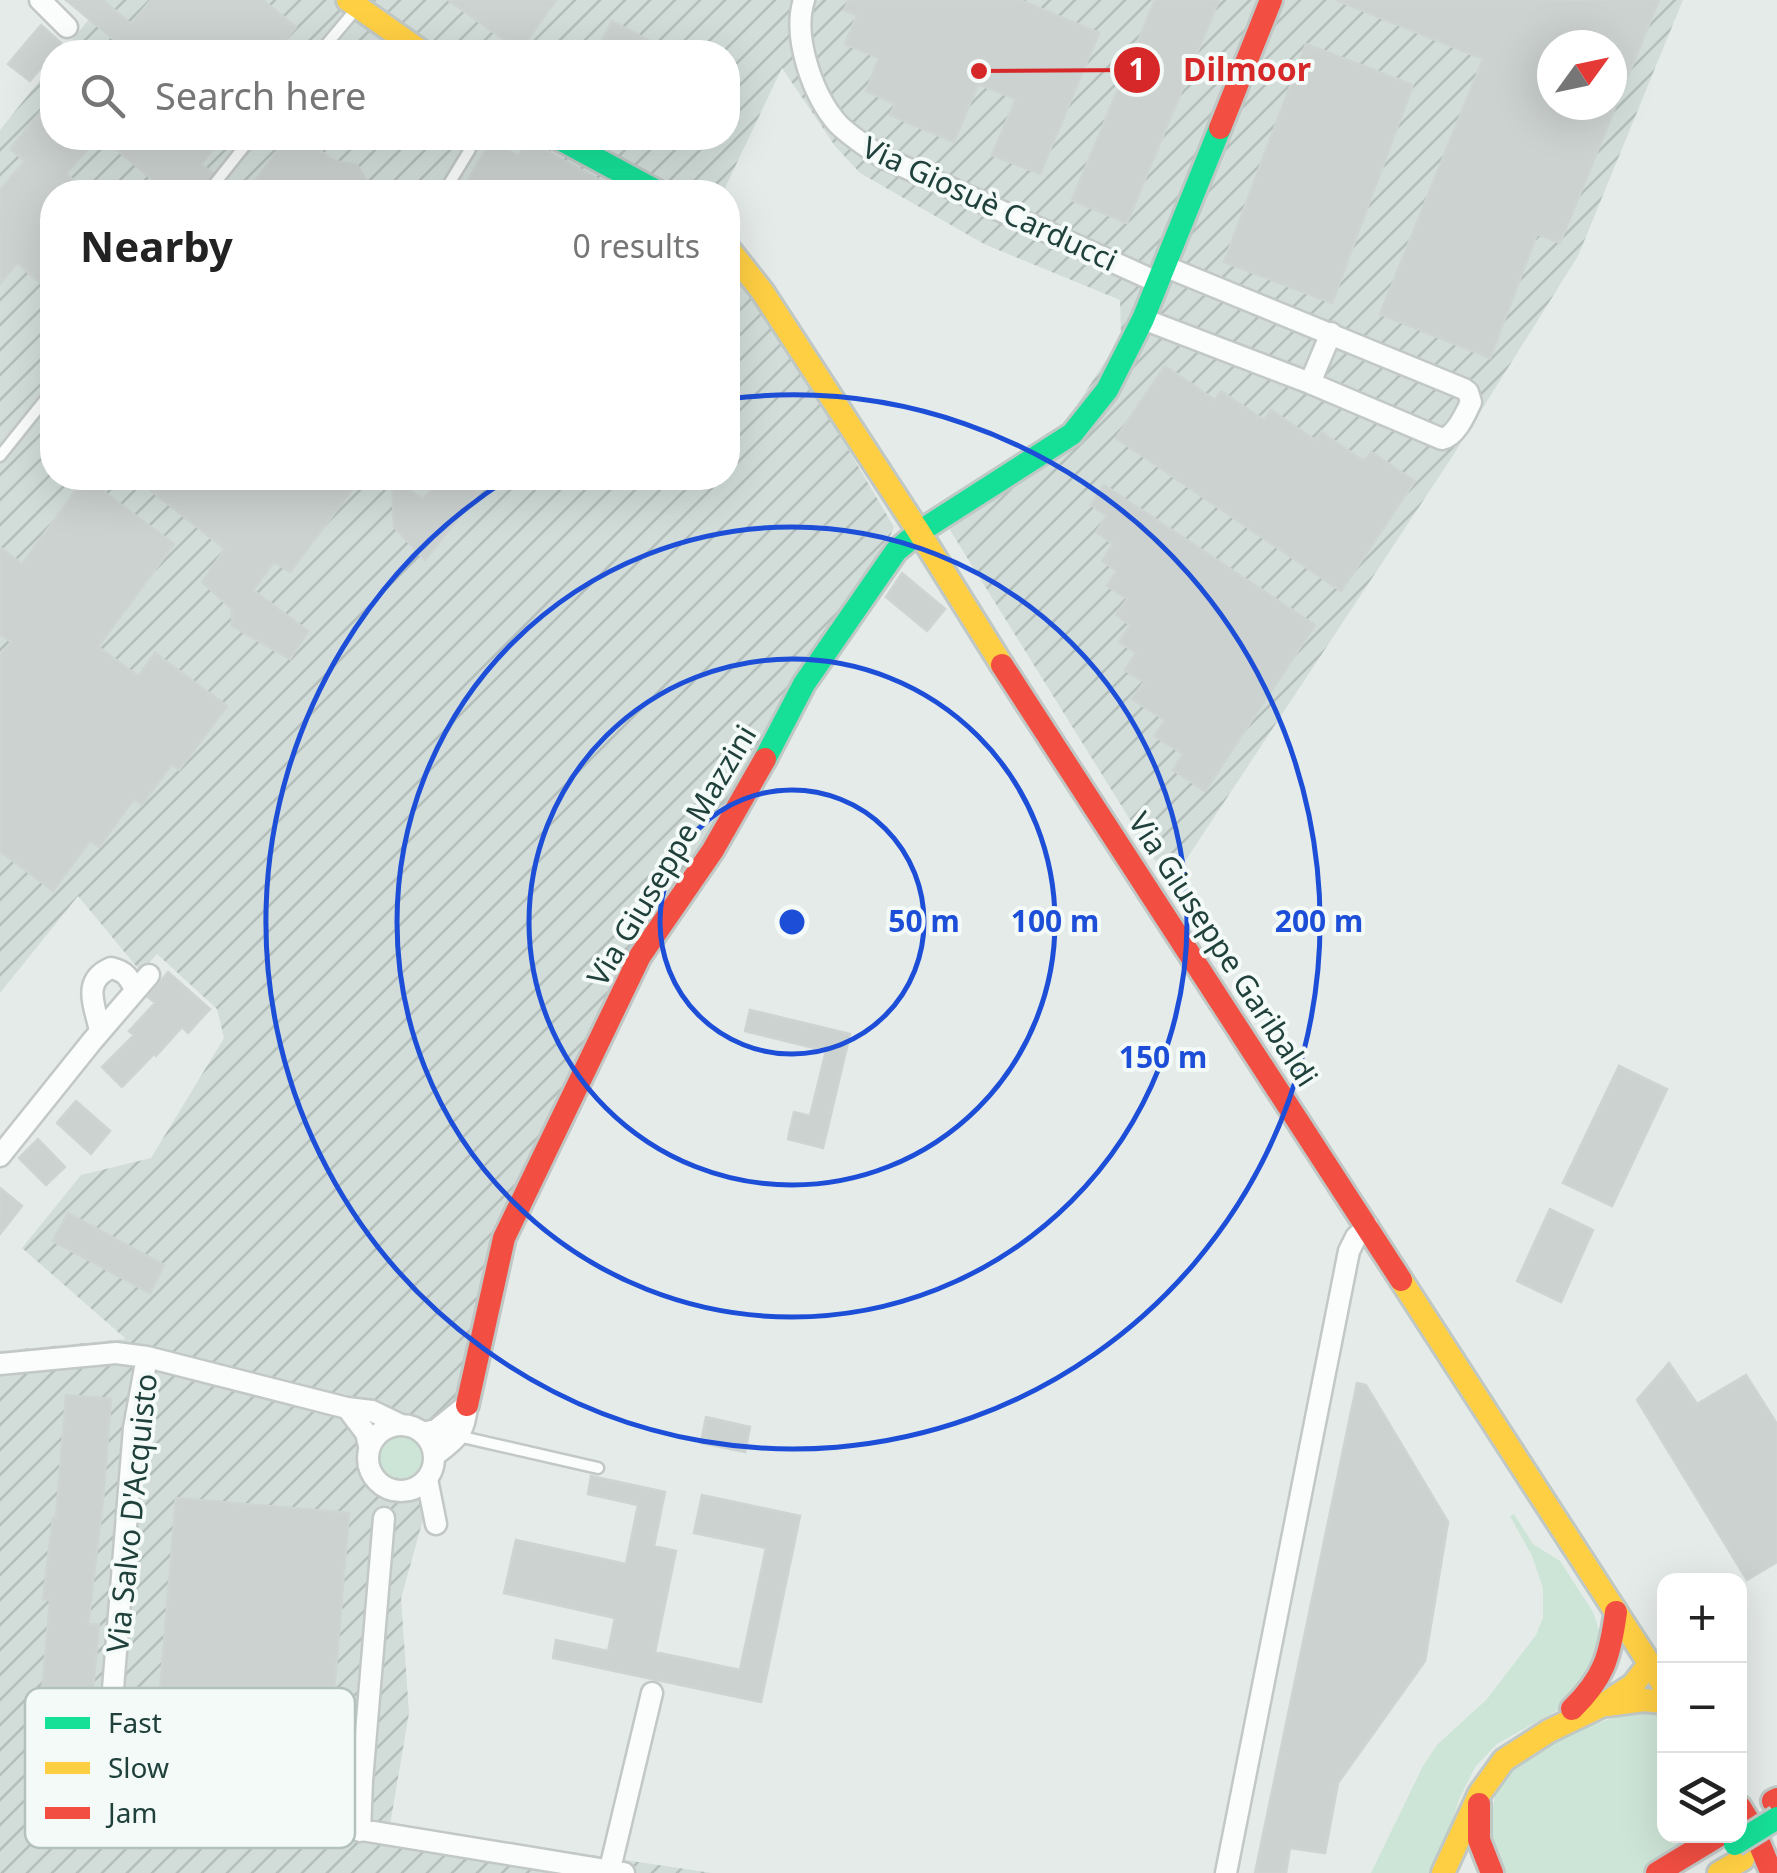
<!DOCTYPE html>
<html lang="en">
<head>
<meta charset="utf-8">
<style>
  :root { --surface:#fff; --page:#f2f2f2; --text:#222; --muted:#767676; --line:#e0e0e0 }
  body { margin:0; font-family:"Noto Sans",sans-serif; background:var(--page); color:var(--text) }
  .controls { position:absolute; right:30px; bottom:30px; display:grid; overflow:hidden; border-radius:20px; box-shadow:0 10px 40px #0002 }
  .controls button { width:90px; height:90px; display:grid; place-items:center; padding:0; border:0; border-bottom:2px solid var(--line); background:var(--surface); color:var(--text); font:50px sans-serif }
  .compass { position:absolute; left:1537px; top:30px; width:90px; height:90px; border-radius:50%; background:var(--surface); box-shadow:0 10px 40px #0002; rotate:57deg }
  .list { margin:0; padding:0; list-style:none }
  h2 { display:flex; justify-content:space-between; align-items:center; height:130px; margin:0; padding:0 40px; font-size:42px }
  h2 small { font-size:32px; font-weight:400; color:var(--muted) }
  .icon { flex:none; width:55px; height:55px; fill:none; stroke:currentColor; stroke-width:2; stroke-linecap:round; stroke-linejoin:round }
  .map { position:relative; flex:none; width:1777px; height:1873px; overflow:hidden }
  .search { position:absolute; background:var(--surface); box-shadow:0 10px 40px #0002; left:40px; top:40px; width:700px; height:110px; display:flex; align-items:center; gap:25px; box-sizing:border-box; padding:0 35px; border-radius:40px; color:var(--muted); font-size:38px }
  .panel { position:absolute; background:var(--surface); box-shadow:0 10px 40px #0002; left:40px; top:180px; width:700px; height:310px; border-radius:40px }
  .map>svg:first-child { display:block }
  .industrial { fill:url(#industrial-furrows); fill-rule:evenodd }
  .green { fill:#cde5d7 }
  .building { fill:#ccd2d0; stroke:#ced4d2; stroke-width:2.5; fill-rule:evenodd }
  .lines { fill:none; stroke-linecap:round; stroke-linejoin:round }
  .lane-casing { stroke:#c2c8c6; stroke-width:15 }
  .street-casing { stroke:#c2c8c6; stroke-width:25 }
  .fast-casing { stroke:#c0c8c6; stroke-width:28 }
  .slow-casing { stroke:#c0c8c6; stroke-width:28 }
  .jam-casing { stroke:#c0c8c6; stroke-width:28 }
  .lane { stroke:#fbfcfc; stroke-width:10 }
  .street { stroke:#fbfcfc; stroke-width:20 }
  .fast { stroke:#16e098; stroke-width:22 }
  .slow { stroke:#ffcf43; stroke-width:22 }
  .jam { stroke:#f24e42; stroke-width:22 }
  .fast-bridge-casing { stroke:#c0cac8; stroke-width:28; stroke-linecap:butt }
  .fast-bridge { stroke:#16e098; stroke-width:22 }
  .ring { fill:none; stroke:#1d4ed8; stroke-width:5 }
  .labels { text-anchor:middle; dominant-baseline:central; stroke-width:8; stroke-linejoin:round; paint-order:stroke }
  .street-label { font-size:30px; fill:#20403b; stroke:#f3faf7 }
  .key { fill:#f3faf7; stroke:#b4c2bf; stroke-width:2.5 }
  .key-label { font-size:28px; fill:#20403b }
  .centre { fill:#1d4ed8; stroke:#f3faf7; stroke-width:5 }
  .ring-label { font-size:30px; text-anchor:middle; font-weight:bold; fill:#1d4ed8; stroke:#f3faf7; stroke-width:8; stroke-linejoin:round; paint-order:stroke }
  .leader { fill:none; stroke:#d62828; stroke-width:4 }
  .callout-dot { fill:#d62828; stroke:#f3faf7; stroke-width:4 }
  .mark-label { font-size:30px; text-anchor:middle; font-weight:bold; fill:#fff }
  .callout-label { font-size:32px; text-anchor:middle; font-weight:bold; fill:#d62828; stroke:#f3faf7; stroke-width:8; stroke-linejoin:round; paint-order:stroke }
</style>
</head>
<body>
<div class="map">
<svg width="1777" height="1873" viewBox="0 0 1777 1873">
  <defs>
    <pattern id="industrial-furrows" width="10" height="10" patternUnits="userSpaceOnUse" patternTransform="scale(2.5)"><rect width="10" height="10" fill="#d2ddd9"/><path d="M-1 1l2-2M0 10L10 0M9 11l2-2" fill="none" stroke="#b4bfbb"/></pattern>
  </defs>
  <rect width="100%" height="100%" fill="#e5ebe9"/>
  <path class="industrial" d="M105 0H1683L1578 256 1452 457 1170 884 935 506 1064 425 1121 337 1120 300 984 244 860 173 835 146 782 68 723 192H52V478H728V260L812 388 894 527 877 566 492 1230 450 1421 401 1599 409 1713 390 1825 712 1873H0V1351L126 1339 22 1248 81 1175 151 1158 224 1038 217 1009 157 954 141 972 78 896 0 993V130L52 65V138H728V52H62ZM1552 45H1612V105H1552Z"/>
  <path class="green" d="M380 1457a21 21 0 1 1 42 0a21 21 0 1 1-42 0Z
    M1514 1514 1533 1544 1560 1561 1593 1612 1601 1636V1654L1558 1710 1497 1744 1475 1767 1459 1800 1436 1873H1371L1423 1766 1437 1745 1487 1699 1536 1635 1543 1618V1588L1532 1556 1510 1516Z
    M1647 1708 1664 1721V1836H1702L1643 1873H1506L1488 1837 1496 1789 1517 1765 1568 1732Z"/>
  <path class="building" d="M66 0H103L131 24 151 0H263L296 27 275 52H129Z
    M448 0H556L520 51Z
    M849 0H1020L1099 33 1040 174 992 155 1016 99 978 84 954 142 890 115 895 104 866 91 879 58 845 44 857 15 844 10Z
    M1155 0H1219L1127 223 1072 200Z
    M1336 0H1659L1560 243 1537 234 1490 358 1380 314 1483 59ZM1552 45H1612V105H1552Z
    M612 21 671 52H596Z
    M41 25 61 43 30 81 8 64Z
    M1306 44 1413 85 1332 303 1224 262Z
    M52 98V138H97L66 174 88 192H52V293L17 263 0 284V190L25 161 10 149Z
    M102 138H223L201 164 212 173 197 192H168Z
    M288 138H300L335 161 357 165 373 192H246Z
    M532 138 541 139 543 146 550 153 622 192H461L491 141 518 156Z
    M1165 366 1215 400 1221 391 1264 420 1271 410 1315 440 1321 432 1364 461 1371 452 1415 481 1341 591 1116 438Z
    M85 478 174 544 98 647 138 676 155 653 227 706 179 770 172 764 142 805 134 799 99 847 90 841 53 891 0 851V656L11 642 0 634V547L22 564Z
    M135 478H361L290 572 274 562 253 590 308 631 290 659 232 626V609L202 582 225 549Z
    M392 478 423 499 441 478H490L425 560 394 527Z
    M1104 485 1315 625 1205 791 1173 770 1183 754 1155 736 1165 720 1132 699 1144 682 1125 670 1136 653 1119 642 1130 625 1116 615 1127 599 1107 586 1117 571 1102 561 1113 544 1096 532 1107 516 1091 505Z
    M902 573 945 609 927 631 886 597Z
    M168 972 210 1009 188 1033 182 1027 156 1056 154 1054 122 1087 102 1067 134 1035 129 1031 155 1003 148 997Z
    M750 1010 850 1034 823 1148 788 1139 794 1112 810 1116 826 1051 745 1031Z
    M1619 1066 1667 1089 1612 1206 1563 1183Z
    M76 1101 110 1131 91 1154 57 1123Z
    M38 1139 65 1167 46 1185 19 1158Z
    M0 1188 22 1206 0 1234Z
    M1550 1209 1593 1230 1561 1302 1517 1281Z
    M68 1213 164 1265 150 1293 53 1241Z
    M1669 1363 1697 1404 1746 1375 1777 1424V1562L1747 1580 1637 1400Z
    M1357 1383 1366 1385 1448 1522 1425 1661 1338 1783 1325 1853 1290 1848 1286 1873H1255Z
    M66 1395 111 1399 103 1500 88 1624 99 1625 89 1732 39 1727 50 1600 43 1599 53 1518H56Z
    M706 1417 750 1427 745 1452 701 1443Z
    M591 1476 665 1492 654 1546 676 1551 655 1652 740 1670 766 1548 694 1533 702 1495 800 1516 761 1702 553 1658 556 1640 608 1651 615 1618 504 1593 516 1540 626 1564 638 1505 588 1494Z
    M176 1498 349 1513 327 1776 154 1762Z"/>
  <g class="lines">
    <defs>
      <path id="lane" d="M320 52 357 8
        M208 192 251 138
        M444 192 469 151 475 138
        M0 456 52 391
        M458 1436 598 1468"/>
      <path id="street" d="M40 0 67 27
        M804 0C792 37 813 96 838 124 851 137 867 147 882 157L1157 282
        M1143 319 1310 383 1442 439C1456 436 1465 415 1471 402L1468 392 1464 389 1164 266
        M1310 383 1331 333
        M100 1031C95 1005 81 981 111 968 125 971 129 977 135 990
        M0 1156 93 1040 149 975
        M147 1357 134 1428 105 1788 624 1873
        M0 1364 116 1353 147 1357 347 1408
        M368 1458a33 33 0 1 1 66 0a33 33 0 1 1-66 0Z
        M423 1433 436 1430 467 1405C465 1434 456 1439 434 1456
        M369 1446 366 1433 347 1408 372 1411 399 1424
        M427 1479 436 1524
        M360 1831 362 1781 384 1518
        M609 1873 652 1693
        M1226 1873 1349 1251 1356 1237 1368 1226"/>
      <path id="fast" d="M558 138 658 192
        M765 759 804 684 896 551 919 532 1072 434 1107 390 1143 319 1220 128"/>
      <path id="slow" d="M348 0 422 52
        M728 248 762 291 919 532 1002 665
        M1401 1280 1664 1686
        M1607 1705 1644 1700 1664 1702
        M1443 1873 1480 1793 1504 1760 1549 1731 1601 1706 1633 1685 1650 1663
        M1719 1873 1743 1859"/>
      <path id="jam" d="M1220 128 1271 0
        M1002 665 1401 1280
        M467 1405 504 1238 640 956 713 850 765 759
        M1572 1709C1604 1678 1610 1656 1616 1612
        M1773 1801 1777 1799
        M1479 1804V1840L1492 1873
        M1740 1807 1753 1828 1769 1867 1774 1873
        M1657 1873 1718 1836"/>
    </defs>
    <use href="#lane" class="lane-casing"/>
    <use href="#street" class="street-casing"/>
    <use href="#fast" class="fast-casing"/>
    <use href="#slow" class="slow-casing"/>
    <use href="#jam" class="jam-casing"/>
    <use href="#lane" class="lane"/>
    <use href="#street" class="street"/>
    <use href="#fast" class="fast"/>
    <use href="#slow" class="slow"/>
    <use href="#jam" class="jam"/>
    <defs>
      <path id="fast-bridge" d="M1735 1844 1777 1818"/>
    </defs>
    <use href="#fast-bridge" class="fast-bridge-casing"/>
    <use href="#fast-bridge" class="fast-bridge"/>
  </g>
  <g class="ring">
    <circle cx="792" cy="922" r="132"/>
    <circle cx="792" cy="922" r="263"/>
    <circle cx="792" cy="922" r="395"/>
    <path d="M728 399A527 527 0 1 1 509 478"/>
  </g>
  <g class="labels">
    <g class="street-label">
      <text transform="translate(990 203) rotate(25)">Via Giosuè Carducci</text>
      <text transform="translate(671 855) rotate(-59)">Via Giuseppe Mazzini</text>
      <text transform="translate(1224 949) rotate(57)">Via Giuseppe Garibaldi</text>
      <text transform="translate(131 1513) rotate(-84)">Via Salvo D'Acquisto</text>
    </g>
  </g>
  <rect x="25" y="1688" width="330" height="160" rx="15" class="key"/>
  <rect x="45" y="1717" width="45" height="12" fill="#16e098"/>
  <rect x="45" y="1762" width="45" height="12" fill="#ffcf43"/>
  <rect x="45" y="1807" width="45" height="12" fill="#f24e42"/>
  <g class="key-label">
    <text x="108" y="1733">Fast</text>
    <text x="108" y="1778">Slow</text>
    <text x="108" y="1823">Jam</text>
  </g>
  <circle cx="792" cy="922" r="15" class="centre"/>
  <g class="ring-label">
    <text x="924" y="932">50 m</text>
    <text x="1055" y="932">100 m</text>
    <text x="1319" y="932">200 m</text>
    <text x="1163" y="1068">150 m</text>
  </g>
  <path class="leader" d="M979 71L1137 70"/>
  <g class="callout-dot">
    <circle cx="979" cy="71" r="10"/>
    <circle cx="1137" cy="70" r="25"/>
  </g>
  <g class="mark-label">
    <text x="1137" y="80">1</text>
  </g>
  <g class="callout-label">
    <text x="1247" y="81">Dilmoor</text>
  </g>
</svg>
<div class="controls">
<button>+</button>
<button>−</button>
<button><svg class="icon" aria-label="layers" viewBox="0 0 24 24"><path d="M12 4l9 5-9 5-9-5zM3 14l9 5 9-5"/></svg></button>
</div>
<svg class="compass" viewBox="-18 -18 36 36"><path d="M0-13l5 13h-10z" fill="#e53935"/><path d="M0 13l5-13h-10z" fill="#767676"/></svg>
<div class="search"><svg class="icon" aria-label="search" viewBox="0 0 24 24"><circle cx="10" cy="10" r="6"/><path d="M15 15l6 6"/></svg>Search here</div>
<section class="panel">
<h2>Nearby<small>0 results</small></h2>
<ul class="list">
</ul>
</section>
</div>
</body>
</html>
